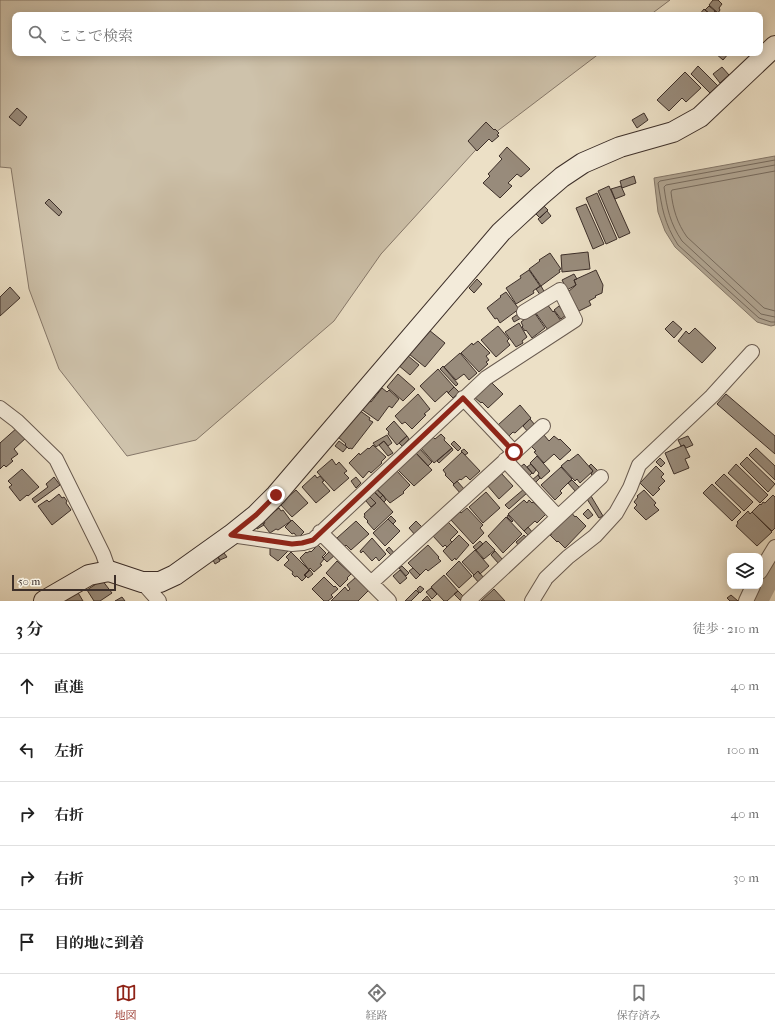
<!DOCTYPE html>
<html lang="ja">
<head>
<meta charset="utf-8">
<style>
  :root { --surface:#fff; --page:#f6f6f6; --text:#222; --muted:#767676; --line:#e0e0e0; --accent:#8f2418 }
  body { margin:0; font-family:"IM FELL French Canon","Noto Serif JP",serif; background:var(--page); color:var(--text) }
  .controls { position:absolute; right:12px; bottom:12px; display:grid; overflow:hidden; border-radius:8px; box-shadow:0 2px 10px #0003 }
  .controls button { width:36px; height:36px; display:grid; place-items:center; padding:0; border:0; border-bottom:1px solid var(--line); background:var(--surface); color:var(--text); font:20px sans-serif }
  .scale { position:absolute; left:12px; bottom:10px; width:104px; box-sizing:border-box; padding-left:4px; border:2px solid #3d2f29; border-top:0; font-size:11px; line-height:14px; white-space:nowrap; color:#3d2f29; -webkit-text-stroke:3px #f3ebda; paint-order:stroke }
  .stop { position:absolute; width:12px; height:12px; margin:-9px; border:3px solid #8f2418; border-radius:50%; background:#fff }
  .stop.end { background:#8f2418; border-color:#fff; box-shadow:0 1px 4px #0008 }
  .list { margin:0; padding:0; list-style:none }
  h2 { display:flex; justify-content:space-between; align-items:center; height:52px; margin:0; padding:0 16px; font-size:17px }
  h2 small { font-size:13px; font-weight:400; color:var(--muted) }
  .list li { display:grid; grid-template-columns:26px 1fr auto; gap:12px; align-items:center; box-sizing:border-box; height:64px; padding:0 16px; border-top:1px solid var(--line) }
  .list b { display:block; font-size:15px; white-space:nowrap }
  .list em { font-size:13px; font-style:normal; color:var(--muted) }
  .icon { flex:none; width:22px; height:22px; fill:none; stroke:currentColor; stroke-width:2; stroke-linecap:round; stroke-linejoin:round }
  .map { position:relative; flex:none; width:775px; height:601px; overflow:hidden }
  .search { position:absolute; background:var(--surface); box-shadow:0 2px 10px #0003; left:12px; right:12px; top:12px; height:44px; display:flex; align-items:center; gap:10px; box-sizing:border-box; padding:0 14px; border-radius:8px; color:var(--muted); font-size:15px }
  .sheet { height:372px; background:var(--surface) }
  nav { display:flex; justify-content:space-around; align-items:center; box-sizing:border-box; height:56px; border-top:1px solid var(--line); background:var(--surface); font-size:11px; color:var(--muted) }
  nav a { display:grid; justify-items:center; gap:2px }
  nav .on { color:var(--accent) }
  .map>svg:first-child { display:block }
  .green { fill:#cec2ab; stroke:#86786a }
  .water { fill:#b0a491; stroke:#827567 }
  .lines { fill:none; stroke-linecap:round; stroke-linejoin:round }
  .shore { stroke:#766a5d; stroke-width:1 }
  .river { stroke:#b0a491; stroke-width:25 }
  .building { fill:#988b7b; stroke:#3d2f29 }
  .street-casing { stroke:#695b50; stroke-width:16 }
  .secondary-casing { stroke:#3d2f29; stroke-width:22 }
  .street { stroke:#f3ebda; stroke-width:14 }
  .secondary { stroke:#f3ebda; stroke-width:20 }
  .route { stroke:#8f2418; stroke-width:5 }
</style>
</head>
<body>
<div class="map">
<svg width="775" height="601" viewBox="0 0 775 601">
  <rect width="100%" height="100%" fill="#ece0c6"/>
  <filter id="stains"><feTurbulence type="fractalNoise" baseFrequency=".005" numOctaves="4"/><feColorMatrix values="0 0 0 0 .2 0 0 0 0 .09 0 0 0 0 .02 0 0 0 .5 -.17"/></filter>
  <radialGradient id="worn" r=".72"><stop offset=".6" stop-color="#630" stop-opacity="0"/><stop offset="1" stop-color="#630" stop-opacity=".3"/></radialGradient>
  <path class="green" d="M0 0H670L650 15H15V53H600L483 142 381 254 334 321 196 440 127 456 59 369 29 289 11 168 0 167Z"/>
  <path class="water" d="M775 156V325L771 326 757 322 675 247 665 231 658 212 654 178Z"/>
  <g class="lines">
    <path class="shore" d="M775 160 660 181 658 183C662 208 664 223 678 245L759 318 771 322H775
      M775 165 666 185 664 187C667 209 670 223 682 241L761 314 775 317
      M775 171 672 190 671 192C673 209 677 223 687 237L764 308 775 311"/>
    <path class="river" d="M755 601 775 563"/>
  </g>
  <path class="building" d="M713 0H718L722 4 719 8 720 10 718 13 709 5Z
    M709 6 715 11 712 15 705 10Z
    M704 9 705 10 711 15H699Z
    M715 11 720 15H712Z
    M715 53H729L723 60Z
    M698 66 718 86 710 93 691 74Z
    M722 67 729 75 720 83 713 74Z
    M685 72 701 88 686 102 682 98 669 111 657 100Z
    M17 108 27 117 20 126 9 117Z
    M644 113 648 120 637 128 632 120Z
    M486 122 494 130 495 129 499 133 497 135 499 136 492 142 489 139 477 151 468 141Z
    M507 147 530 169 521 177 517 174 508 183 512 186 500 198 483 183 490 176 488 174 502 159 499 156Z
    M634 176 636 183 622 188 620 181Z
    M609 186 630 233 619 238 598 191Z
    M621 186 625 195 615 199 611 189Z
    M597 193 617 239 606 244 586 198Z
    M49 199 62 212 59 216 45 203Z
    M586 204 604 244 593 249 576 208Z
    M544 206 548 210 540 218 536 214Z
    M547 211 551 216 542 224 538 219Z
    M588 252 590 269 562 272 561 255Z
    M550 253 561 269 559 270 560 272 541 286 529 269 540 261 539 260Z
    M529 270 540 286 533 291 534 293 516 304 506 288 521 278 520 276Z
    M596 270 603 285 602 293 595 296 596 297 589 301 591 305 579 311 568 292 576 285 574 280Z
    M574 274 577 279 574 280 576 285 567 290 562 280Z
    M477 279 482 284 474 293 469 288Z
    M541 286 545 293 541 296 536 289Z
    M10 287 20 298 0 316V297Z
    M506 292 519 309 500 323 497 318 495 319 487 308 501 297 500 296Z
    M547 304 553 312 554 311 561 321 548 330 535 312Z
    M559 306 566 315 561 319 554 310Z
    M521 312 523 317 514 322 512 318Z
    M534 312 545 328 532 338 526 330 525 331 522 327 523 326 521 322Z
    M673 321 682 329 674 338 665 329Z
    M519 323 527 337 522 341 523 343 516 347 505 332Z
    M498 326 509 339 507 341 510 345 496 357 481 340Z
    M695 328 716 348 702 363 678 341 686 331 689 334Z
    M429 330 445 343 425 367 409 354Z
    M478 341 490 353 486 356 489 360 486 362 488 364 479 372 461 353 472 343 473 345Z
    M460 353 477 373 469 380 464 374 456 380 444 367Z
    M407 355 419 365 410 375 398 365Z
    M443 366 458 384 456 386 440 369Z
    M438 369 454 387 448 393 447 391 435 402 420 386Z
    M398 374 415 389 403 401 387 387Z
    M491 382 503 394 488 408 482 402 481 403 474 397Z
    M454 387 459 392 453 398 448 393Z
    M382 388 387 392 389 390 399 399 392 408 389 406 378 421 361 409 368 400 371 402Z
    M418 394 430 409 424 414 426 415 412 429 405 422 402 424 395 416Z
    M726 394 775 436V454L717 404Z
    M520 405 531 418 515 433 513 432 509 436 498 425Z
    M359 410 370 418 369 420 373 422 352 449 350 448 349 449 345 445 346 444 338 437Z
    M530 419 535 425 528 432 523 426Z
    M394 421 407 436 397 445 388 434 389 432 386 429Z
    M18 427 27 437 14 449 18 454 11 459 13 461 6 467 4 465 0 469V443Z
    M441 434 445 438 444 440 452 448 434 463 420 447 433 437 435 439Z
    M387 435 392 443 388 446 384 441 376 447 373 443Z
    M544 435 549 441 554 436 559 440 560 439 571 450 560 460 554 454 544 463 534 452 536 451 531 446Z
    M407 436 409 439 402 446 399 443Z
    M688 436 693 445 686 448 684 445 681 446 678 440Z
    M339 441 347 447 343 452 335 446Z
    M384 441 393 453 388 456 379 445Z
    M454 441 461 448 458 451 451 444Z
    M373 445 386 457 381 462 382 463 371 473 369 471 363 478 349 463 359 453 360 455 368 448 369 449Z
    M684 445 690 457 685 459 689 468 674 474 665 453Z
    M419 448 432 462 428 466 415 452Z
    M452 448 453 450 439 463 437 461Z
    M756 448 775 466V480L749 455Z
    M464 449 468 453 465 455 461 451Z
    M462 452 480 471 470 480 466 476 461 480 460 479 454 484 445 475 446 474 443 470Z
    M416 453 432 470 414 486 398 470Z
    M578 454 593 471 580 483 577 479 575 481 561 466 568 460 569 461Z
    M537 456 550 471 541 479 538 475 539 473 530 463Z
    M747 457 775 484 768 492 740 464Z
    M660 458 665 463 661 467 656 462Z
    M332 459 336 465 339 462 347 471 344 473 349 478 334 491 317 472Z
    M524 464 532 473 528 477 519 468Z
    M531 464 536 470 533 474 527 467Z
    M591 464 598 471 593 476 591 474 593 471 589 466Z
    M736 464 768 495 760 503 728 473Z
    M656 466 664 474 661 477 665 481 658 488 660 489 653 496 640 483Z
    M561 467 572 479 560 491 562 493 555 500 541 485Z
    M22 469 39 487 28 496 27 495 20 501 9 487 12 485 8 481Z
    M397 471 410 485 403 492 404 493 390 503 376 488Z
    M501 473 513 486 499 499 487 485Z
    M724 474 753 502 744 511 715 483Z
    M315 475 317 478 320 476 324 481 322 482 330 491 316 503 302 487Z
    M538 475 540 478 535 483 532 480Z
    M54 477 60 485 35 503 32 499 48 487 46 484Z
    M356 477 361 483 356 488 351 481Z
    M572 480 580 488 576 492 568 483Z
    M457 481 465 490 461 494 453 485Z
    M712 484 741 512 732 521 703 493Z
    M376 489 383 495 380 498 373 491Z
    M524 489 527 493 509 509 505 505Z
    M296 490 308 503 292 517 280 504Z
    M373 490 393 512 374 530 367 522 368 521 364 517 365 515 364 514 376 503 368 495Z
    M644 490 656 503 654 505 659 510 646 520 634 508 637 505 634 502 638 497 637 496Z
    M486 492 500 508 483 523 469 507Z
    M59 494 62 498 64 497 67 501 66 503 71 510 52 525 38 506 47 500 49 502Z
    M383 495 386 500 384 502 380 498Z
    M773 495 775 497V528L772 531 752 512 760 504 761 505 763 502 765 503Z
    M591 496 603 516 599 518 587 499Z
    M370 497 376 503 371 507 366 501Z
    M524 500 527 503 529 500 532 503 533 502 546 514 537 523 535 521 524 531 508 514Z
    M279 508 281 511 283 510 291 521 278 530 276 529 270 533 263 524 265 523 263 520Z
    M467 508 483 525 480 528 484 533 473 544 451 520 460 512 461 513Z
    M588 509 593 515 588 519 583 514Z
    M748 511 750 514 752 512 772 532 757 546 736 526 738 523 737 522Z
    M571 512 575 517 576 516 586 526 565 548 558 541 557 542 550 535 552 534 550 532Z
    M508 515 513 521 512 522 507 517Z
    M391 516 396 521 393 524 388 519Z
    M506 517 522 534 503 553 488 536Z
    M388 519 400 531 385 546 373 533Z
    M292 520 304 532 298 538 294 533 292 534 285 527Z
    M261 521 264 525 257 529 255 525Z
    M356 521 369 534 351 550 346 545 344 547 337 538Z
    M416 521 424 529 416 536 409 528Z
    M448 522 458 532 450 540 452 542 447 547 445 545 443 547 433 536Z
    M528 527 533 533 529 536 524 531Z
    M459 535 469 545 456 560 455 558 452 561 443 551Z
    M524 535 527 538 519 546 516 542Z
    M372 538 386 554 379 561 376 557 372 561 363 551 361 553 360 551Z
    M480 541 483 544 476 550 473 547Z
    M486 541 495 550 484 559 476 550Z
    M318 545 326 553 322 557 324 559 320 564 322 565 314 572 310 568 309 570 300 558 306 552 307 553 310 551 311 552Z
    M428 545 439 557 438 558 441 561 428 571 426 569 420 575 408 563Z
    M270 547 276 548 288 551 278 561 270 555Z
    M389 547 396 555 393 557 386 550Z
    M331 550 335 555 327 562 323 558Z
    M475 550 489 566 480 574 478 571 474 575 462 562Z
    M495 551 503 560 499 564 491 555Z
    M291 552 309 570 304 575 306 577 302 581 297 576 295 577 292 574 293 572 284 565 289 560 286 557Z
    M224 553 227 557 220 560 218 557Z
    M218 557 220 561 215 564 213 560Z
    M337 561 351 574 347 578 348 579 340 587 326 573Z
    M459 561 472 576 459 588 446 574Z
    M402 566 409 573 406 576 399 568Z
    M413 568 420 575 416 579 409 571Z
    M310 570 313 574 308 578 305 575Z
    M400 570 407 578 400 584 393 576Z
    M478 571 484 578 479 583 473 576Z
    M444 575 458 591 447 601H444L431 587Z
    M324 577 334 587 335 586 338 589 331 595 333 597 328 601H324L312 589Z
    M356 577 369 590 358 601H331L345 587 348 591 350 589 347 585Z
    M102 580 112 593 100 601H94L87 590Z
    M420 586 424 589 420 593 417 589Z
    M431 588 437 594 432 599 426 592Z
    M494 589 505 601H481Z
    M416 590 419 593 411 601H405Z
    M77 591 83 601H63Z
    M458 591 464 597 460 600 454 594Z
    M731 595 738 601H730L727 598Z
    M427 596 431 601H422Z
    M122 597 125 601H115Z"/>
  <g class="lines">
    <defs>
      <path id="street" d="M463 398 514 452
        M0 408 17 421 56 459 103 554 109 571
        M505 460 558 517
        M320 532 389 601
        M231 535 292 544 303 543 313 540 486 378 575 320 560 290 524 312
        M760 572 775 547
        M142 582 159 601
        M371 583 543 426
        M468 601 601 477
        M532 601 546 578 568 557 595 536 616 513 630 488 639 465 712 396 752 352
        M746 601 753 586"/>
      <path id="secondary" d="M44 601 89 575 109 571 142 582H160L175 575 231 535 256 515 276 495 501 232 541 195 562 177 583 163 620 147 673 132 700 117 775 46"/>
    </defs>
    <use href="#street" class="street-casing"/>
    <use href="#secondary" class="secondary-casing"/>
    <use href="#street" class="street"/>
    <use href="#secondary" class="secondary"/>
  </g>
  <g class="lines">
    <path class="route" d="M276 495 256 515 231 535 292 544 302 543 313 540 463 398 514 452"/>
  </g>
  <rect width="100%" height="100%" filter="url(#stains)"/>
  <rect width="100%" height="100%" fill="url(#worn)"/>
</svg>
<div class="controls">
<button><svg class="icon" aria-label="layers" viewBox="0 0 24 24"><path d="M12 4l9 5-9 5-9-5zM3 14l9 5 9-5"/></svg></button>
</div>
<div class="scale">50 m</div>
<div class="stop" style="left:514px;top:452px"></div>
<div class="stop end" style="left:276px;top:495px"></div>
<div class="search"><svg class="icon" aria-label="search" viewBox="0 0 24 24"><circle cx="10" cy="10" r="6"/><path d="M15 15l6 6"/></svg>ここで検索</div>
</div>
<section class="sheet">
<h2>3 分<small>徒歩 · 210 m</small></h2>
<ul class="list">
<li><svg class="icon" aria-label="ahead" viewBox="0 0 24 24"><path d="M12 20V5M6 11l6-6 6 6"/></svg><div><b>直進</b></div><em>40 m</em></li>
<li><svg class="icon" aria-label="left" viewBox="0 0 24 24"><path d="M17 20v-9H6M10 6l-5 5 5 5"/></svg><div><b>左折</b></div><em>100 m</em></li>
<li><svg class="icon" aria-label="right" viewBox="0 0 24 24"><path d="M7 20v-9h11M14 6l5 5-5 5"/></svg><div><b>右折</b></div><em>40 m</em></li>
<li><svg class="icon" aria-label="right" viewBox="0 0 24 24"><path d="M7 20v-9h11M14 6l5 5-5 5"/></svg><div><b>右折</b></div><em>30 m</em></li>
<li><svg class="icon" aria-label="arrive" viewBox="0 0 24 24"><path d="M6 21V4h12l-3 4 3 4H6"/></svg><div><b>目的地に到着</b></div></li>
</ul>
</section>
<nav>
<a class="on"><svg class="icon" aria-label="map" viewBox="0 0 24 24"><path d="M3 6l6-2 6 2 6-2v14l-6 2-6-2-6 2zM9 4v14M15 6v14"/></svg>地図</a>
<a><svg class="icon" aria-label="directions" viewBox="0 0 24 24"><path d="M12 3l9 9-9 9-9-9zM9 14v-3h6M13 9l2 2-2 2"/></svg>経路</a>
<a><svg class="icon" aria-label="saved" viewBox="0 0 24 24"><path d="M7 4h10v16l-5-4-5 4z"/></svg>保存済み</a>
</nav>
</body>
</html>
